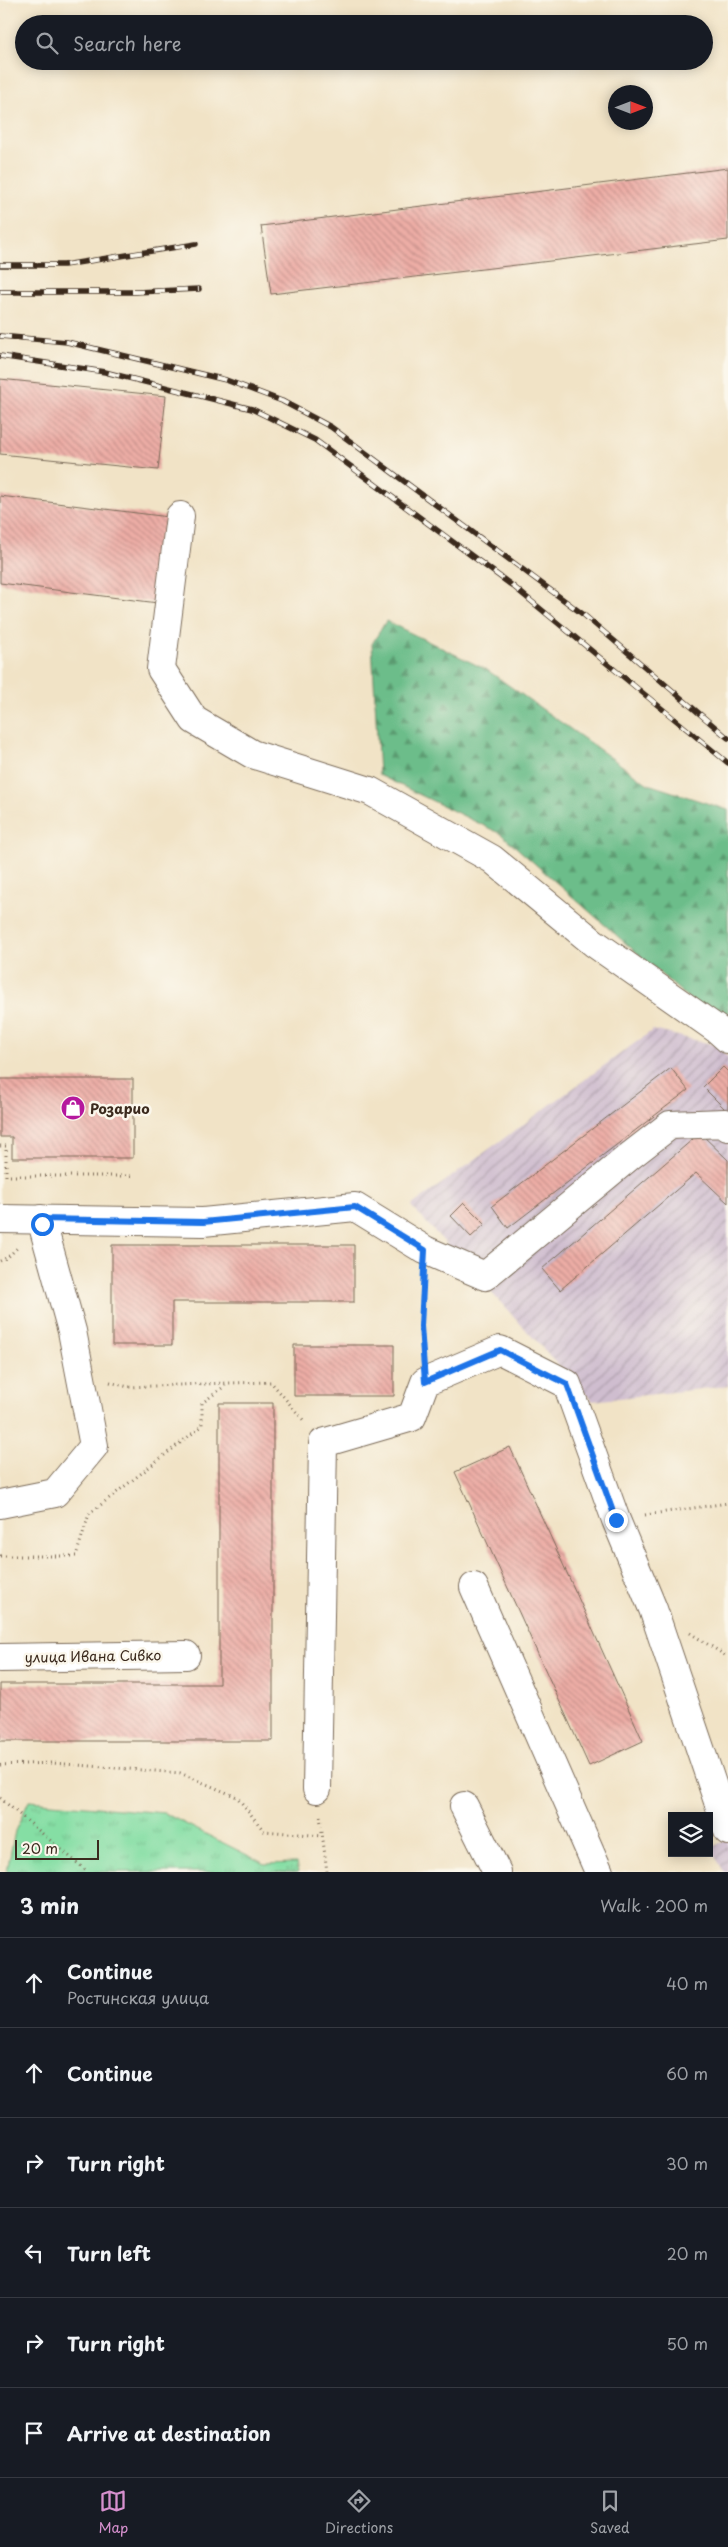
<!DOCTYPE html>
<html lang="en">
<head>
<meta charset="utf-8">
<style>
  :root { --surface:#171b24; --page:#242831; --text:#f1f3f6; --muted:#9ea1a6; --line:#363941; --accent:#d690ce }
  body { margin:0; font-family:"Playpen Sans",sans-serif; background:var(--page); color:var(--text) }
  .controls { position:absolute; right:15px; bottom:15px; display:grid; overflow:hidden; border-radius:0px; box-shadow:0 2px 12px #0003 }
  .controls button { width:45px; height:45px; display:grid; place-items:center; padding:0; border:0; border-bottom:1px solid var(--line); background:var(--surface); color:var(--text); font:25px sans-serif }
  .compass { position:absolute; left:608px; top:85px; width:45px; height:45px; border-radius:50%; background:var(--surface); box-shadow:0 2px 12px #0003; rotate:90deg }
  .scale { position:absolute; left:15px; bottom:12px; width:84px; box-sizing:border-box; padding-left:5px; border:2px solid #3b2a1e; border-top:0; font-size:14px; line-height:18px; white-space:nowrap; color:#3b2a1e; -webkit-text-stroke:4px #fbf7ec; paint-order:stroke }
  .stop { position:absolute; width:15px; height:15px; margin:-11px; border:4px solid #1a73e8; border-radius:50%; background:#fff }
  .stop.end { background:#1a73e8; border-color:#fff; box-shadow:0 1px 5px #0008 }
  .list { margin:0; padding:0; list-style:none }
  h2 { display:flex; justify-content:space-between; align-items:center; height:65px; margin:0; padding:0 20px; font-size:21px }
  h2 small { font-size:16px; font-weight:400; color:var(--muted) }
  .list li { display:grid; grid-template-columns:32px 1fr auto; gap:15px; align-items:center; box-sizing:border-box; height:90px; padding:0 20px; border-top:1px solid var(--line) }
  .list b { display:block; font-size:19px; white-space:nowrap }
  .list p { margin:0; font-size:16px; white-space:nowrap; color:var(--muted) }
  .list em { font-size:16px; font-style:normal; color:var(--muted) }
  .icon { flex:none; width:28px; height:28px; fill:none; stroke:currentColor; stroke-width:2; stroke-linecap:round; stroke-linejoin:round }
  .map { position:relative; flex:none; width:728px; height:1872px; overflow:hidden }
  .search { position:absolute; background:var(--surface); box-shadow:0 2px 12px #0003; left:15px; right:15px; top:15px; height:55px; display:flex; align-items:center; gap:12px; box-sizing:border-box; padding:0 18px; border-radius:28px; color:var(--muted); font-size:19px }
  .sheet { height:605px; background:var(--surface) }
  nav { display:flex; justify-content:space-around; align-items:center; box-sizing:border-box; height:70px; border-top:1px solid var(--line); background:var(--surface); font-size:14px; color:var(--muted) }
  nav a { display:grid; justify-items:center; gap:2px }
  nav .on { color:var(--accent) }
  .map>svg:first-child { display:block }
  .industrial { fill:url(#industrial-furrows) }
  .grass { fill:url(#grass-tufts); stroke:#608461 }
  .forest { fill:url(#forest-firs); stroke:#547454 }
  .building { fill:url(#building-back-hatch) }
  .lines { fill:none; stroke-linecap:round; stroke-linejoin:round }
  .minor-casing { stroke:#7b6b59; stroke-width:30 }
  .path { stroke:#7b6b59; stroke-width:3; stroke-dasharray:1 4; stroke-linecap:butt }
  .minor { stroke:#fff; stroke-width:28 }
  .rail-casing { stroke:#3b2a1e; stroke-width:5.5 }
  .rail { stroke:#fbf7ec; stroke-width:4; stroke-dasharray:11; stroke-linecap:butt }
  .route { stroke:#1a73e8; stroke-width:6 }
  .labels { text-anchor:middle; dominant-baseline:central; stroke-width:5; stroke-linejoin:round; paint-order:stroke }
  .poi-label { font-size:14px; font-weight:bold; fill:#3b2a1e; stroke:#fbf7ec; text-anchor:start }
  .street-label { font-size:14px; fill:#3b2a1e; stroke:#fbf7ec }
</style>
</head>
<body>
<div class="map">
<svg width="728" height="1872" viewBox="0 0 728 1872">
  <defs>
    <pattern id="industrial-furrows" width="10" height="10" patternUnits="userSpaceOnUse" patternTransform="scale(1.25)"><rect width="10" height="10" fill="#cfbdcf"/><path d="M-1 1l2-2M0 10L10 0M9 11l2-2" fill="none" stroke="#a99aa7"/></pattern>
    <pattern id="grass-tufts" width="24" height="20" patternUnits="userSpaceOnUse" patternTransform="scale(1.25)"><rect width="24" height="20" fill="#85dea4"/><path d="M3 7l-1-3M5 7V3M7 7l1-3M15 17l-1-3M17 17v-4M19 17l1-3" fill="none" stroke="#74bf8d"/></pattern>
    <pattern id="forest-firs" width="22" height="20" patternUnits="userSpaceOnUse" patternTransform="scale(1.25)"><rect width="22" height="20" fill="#6cbd8a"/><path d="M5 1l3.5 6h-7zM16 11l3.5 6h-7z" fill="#5a9a70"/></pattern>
    <pattern id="building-back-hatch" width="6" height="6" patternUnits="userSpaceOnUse" patternTransform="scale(1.25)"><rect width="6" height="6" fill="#edada6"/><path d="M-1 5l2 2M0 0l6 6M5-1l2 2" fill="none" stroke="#c18d87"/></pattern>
  </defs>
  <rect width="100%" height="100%" fill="#fbf7ec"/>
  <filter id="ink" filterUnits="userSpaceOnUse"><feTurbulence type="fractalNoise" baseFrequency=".02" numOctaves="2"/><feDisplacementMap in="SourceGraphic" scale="10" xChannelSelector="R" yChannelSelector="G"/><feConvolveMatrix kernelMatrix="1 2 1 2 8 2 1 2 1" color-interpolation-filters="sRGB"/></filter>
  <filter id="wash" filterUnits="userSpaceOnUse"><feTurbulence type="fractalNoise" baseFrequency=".0096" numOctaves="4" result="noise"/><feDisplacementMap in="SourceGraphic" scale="20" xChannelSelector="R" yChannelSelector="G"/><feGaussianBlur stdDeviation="1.12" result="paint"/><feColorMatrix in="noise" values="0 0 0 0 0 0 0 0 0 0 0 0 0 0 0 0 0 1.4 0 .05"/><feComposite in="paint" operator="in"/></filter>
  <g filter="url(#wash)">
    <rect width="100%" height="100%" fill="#f1e3c6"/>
    <path class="industrial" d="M653 1030 716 1045 728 1057V1386L592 1401 411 1206Z
      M728 1839V1872H724L711 1848Z"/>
    <path class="grass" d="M29 1801 164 1813 265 1864 296 1863 298 1872H7L15 1831Z"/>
    <path class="forest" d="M386 621 487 670 648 784 728 810V1033L501 834 379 775 372 644Z"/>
    <g id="blocks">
      <path class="building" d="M728 168V240L271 294 261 226Z
        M0 379 166 396 158 470 0 454Z
        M0 496 169 517 158 603 0 583Z
        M723 1067 728 1072V1112L703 1087Z
        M671 1068 688 1090 508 1228 492 1206Z
        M0 1079H133V1158H12V1137H0Z
        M700 1133 728 1160V1203L696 1173 560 1290 542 1269Z
        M464 1203 485 1224 471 1237 451 1216Z
        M112 1245H354V1302H172V1345H112Z
        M294 1345H394V1396H294Z
        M219 1403H273V1741H0V1684H219Z
        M510 1447 643 1741 589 1766 455 1472Z"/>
    </g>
  </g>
  <g filter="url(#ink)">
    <use href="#blocks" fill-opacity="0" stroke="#7b6b59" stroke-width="1"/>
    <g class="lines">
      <defs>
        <path id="minor" d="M180 516 161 669 194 720 252 754 370 791 492 859 594 943 718 1030 728 1039
          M0 1219 203 1222 355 1207 425 1250 485 1276 630 1156 670 1125 725 1123 728 1127
          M0 1504 55 1493 94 1446 72 1331 41 1219
          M474 1587 599 1872
          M0 1658 186 1655
          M317 1789 323 1443 412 1417 425 1382 500 1350 567 1384 616 1520 653 1609 728 1831
          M464 1806 497 1872"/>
      </defs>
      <use href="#minor" class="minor-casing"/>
      <path class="path" d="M0 1146H6V1176H132
        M0 1261 8 1257 17 1248
        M423 1352 421 1326 423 1278
        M110 1382 128 1387 228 1383
        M645 1515 728 1503
        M0 1556H76L89 1514 202 1426V1403L229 1383 271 1382 305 1422
        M690 1633 728 1657
        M0 1765 52 1763 180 1773 237 1797 264 1831 323 1836
        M0 1798 88 1872
        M320 1816 327 1872"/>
      <use href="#minor" class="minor"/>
      <defs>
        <path id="rail" d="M0 265H64L196 244
          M0 292H136L199 289
          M0 336 67 342 226 380 282 401 331 427 584 615 728 738
          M0 356 105 372 252 409 315 440 514 587 728 763"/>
      </defs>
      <use href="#rail" class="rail-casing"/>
      <use href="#rail" class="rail"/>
    </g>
  </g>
  <g class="lines" filter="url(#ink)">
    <path class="route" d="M42 1224 41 1219 203 1222 355 1207 425 1250 421 1326 425 1382 500 1350 567 1384 616 1520"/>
  </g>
  <defs>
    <symbol id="shop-disc" viewBox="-11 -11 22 22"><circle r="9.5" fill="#b5179e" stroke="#fbf7ec"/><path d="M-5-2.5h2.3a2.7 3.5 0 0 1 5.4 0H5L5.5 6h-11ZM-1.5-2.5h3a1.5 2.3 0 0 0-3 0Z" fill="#fff"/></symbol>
  </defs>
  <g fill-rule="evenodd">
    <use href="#shop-disc" x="59" y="1094" width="28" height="28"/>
  </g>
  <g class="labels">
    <g class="poi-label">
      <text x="90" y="1108">Розарио</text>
    </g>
    <g class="street-label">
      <text transform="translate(93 1656) rotate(-1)">улица Ивана Сивко</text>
    </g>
  </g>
</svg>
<div class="controls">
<button><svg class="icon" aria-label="layers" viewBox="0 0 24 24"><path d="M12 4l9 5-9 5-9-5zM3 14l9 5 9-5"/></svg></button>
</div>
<svg class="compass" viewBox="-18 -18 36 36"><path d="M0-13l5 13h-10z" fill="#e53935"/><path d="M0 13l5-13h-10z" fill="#9ea1a6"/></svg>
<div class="scale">20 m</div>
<div class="stop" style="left:42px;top:1224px"></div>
<div class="stop end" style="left:616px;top:1520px"></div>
<div class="search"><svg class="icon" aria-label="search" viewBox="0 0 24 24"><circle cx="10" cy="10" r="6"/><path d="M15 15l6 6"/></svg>Search here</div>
</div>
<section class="sheet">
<h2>3 min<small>Walk · 200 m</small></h2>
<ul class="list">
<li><svg class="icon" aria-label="ahead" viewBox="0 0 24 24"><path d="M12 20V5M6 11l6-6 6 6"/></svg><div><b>Continue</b><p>Ростинская улица</p></div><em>40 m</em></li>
<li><svg class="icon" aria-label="ahead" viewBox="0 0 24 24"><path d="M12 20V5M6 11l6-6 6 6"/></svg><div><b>Continue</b></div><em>60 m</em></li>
<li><svg class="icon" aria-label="right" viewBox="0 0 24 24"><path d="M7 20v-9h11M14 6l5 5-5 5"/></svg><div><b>Turn right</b></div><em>30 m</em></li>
<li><svg class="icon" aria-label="left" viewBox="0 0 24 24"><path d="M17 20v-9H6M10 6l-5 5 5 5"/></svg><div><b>Turn left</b></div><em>20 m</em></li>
<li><svg class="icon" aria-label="right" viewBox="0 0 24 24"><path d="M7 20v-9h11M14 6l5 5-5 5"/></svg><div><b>Turn right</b></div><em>50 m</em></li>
<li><svg class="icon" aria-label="arrive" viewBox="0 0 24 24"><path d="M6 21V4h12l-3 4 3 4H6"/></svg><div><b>Arrive at destination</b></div></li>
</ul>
</section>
<nav>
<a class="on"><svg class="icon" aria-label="map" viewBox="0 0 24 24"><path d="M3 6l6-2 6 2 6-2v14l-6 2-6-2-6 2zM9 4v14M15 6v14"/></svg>Map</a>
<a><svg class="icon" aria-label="directions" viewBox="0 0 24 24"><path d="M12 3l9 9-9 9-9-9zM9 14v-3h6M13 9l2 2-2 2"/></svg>Directions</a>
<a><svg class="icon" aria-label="saved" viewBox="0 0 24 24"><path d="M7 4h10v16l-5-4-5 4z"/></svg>Saved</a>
</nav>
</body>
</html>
